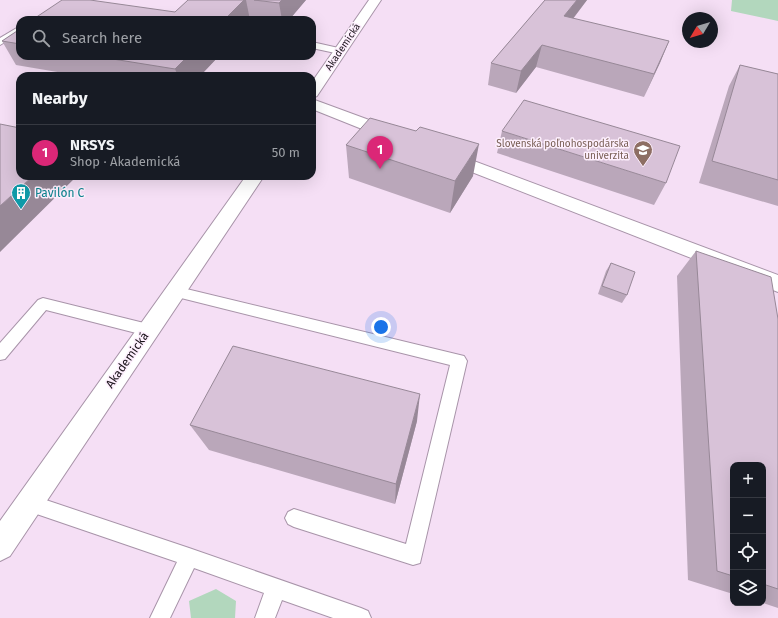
<!DOCTYPE html>
<html lang="en">
<head>
<meta charset="utf-8">
<style>
  :root { --surface:#171b24; --page:#20242c; --text:#f1f3f6; --muted:#9ea1a6; --line:#363941; --accent:#db2777 }
  body { margin:0; font-family:"Fira Sans",sans-serif; background:var(--page); color:var(--text) }
  .controls { position:absolute; right:12px; bottom:12px; display:grid; overflow:hidden; border-radius:8px; box-shadow:0 4px 16px #0002 }
  .controls button { width:36px; height:36px; display:grid; place-items:center; padding:0; border:0; border-bottom:1px solid var(--line); background:var(--surface); color:var(--text); font:20px sans-serif }
  .compass { position:absolute; left:682px; top:12px; width:36px; height:36px; border-radius:50%; background:var(--surface); box-shadow:0 4px 16px #0002; rotate:232deg }
  .you { position:absolute; left:381px; top:327px; width:14px; height:14px; margin:-10px; border:3px solid #fff; border-radius:50%; background:#1a73e8; box-shadow:0 0 0 6px #1a73e833 }
  .badge { display:grid; place-items:center; width:26px; height:26px; border-radius:50%; background:var(--accent); color:#fff; font-size:13px; font-weight:700 }
  .pin { position:absolute; translate:-50% -33px; filter:drop-shadow(0 1px 2px #0008) }
  .pin::after { content:''; position:absolute; top:21px; width:14px; height:12px; background:inherit; clip-path:polygon(0 0,100% 0,50% 100%) }
  .list { margin:0; padding:0; list-style:none }
  h2 { display:flex; justify-content:space-between; align-items:center; height:52px; margin:0; padding:0 16px; font-size:17px }
  h2 small { font-size:13px; font-weight:400; color:var(--muted) }
  .list li { display:grid; grid-template-columns:26px 1fr auto; gap:12px; align-items:center; box-sizing:border-box; height:56px; padding:0 16px; border-top:1px solid var(--line) }
  .list b { display:block; font-size:15px; white-space:nowrap }
  .list p { margin:0; font-size:13px; white-space:nowrap; color:var(--muted) }
  .list em { font-size:13px; font-style:normal; color:var(--muted) }
  .icon { flex:none; width:22px; height:22px; fill:none; stroke:currentColor; stroke-width:2; stroke-linecap:round; stroke-linejoin:round }
  .map { position:relative; flex:none; width:778px; height:618px; overflow:hidden }
  .search { position:absolute; background:var(--surface); box-shadow:0 4px 16px #0002; left:16px; top:16px; width:300px; height:44px; display:flex; align-items:center; gap:10px; box-sizing:border-box; padding:0 14px; border-radius:12px; color:var(--muted); font-size:15px }
  .panel { position:absolute; background:var(--surface); box-shadow:0 4px 16px #0002; left:16px; top:72px; width:300px; height:108px; border-radius:12px }
  .map>svg:first-child { display:block }
  .green { fill:#b2d7bd }
  .lines { fill:none; stroke-linecap:round; stroke-linejoin:round }
  .service-casing { stroke:#a894a9; stroke-width:2 }
  .minor-casing { stroke:#a894a9; stroke-width:2 }
  .service { fill:#fff; fill-rule:evenodd }
  .minor { fill:#fff; fill-rule:evenodd }
  .wall { fill:#baa7ba }
  .shaded-wall { fill:#978897 }
  .building { fill:#d8c2d8; stroke:#978897 }
  .labels { text-anchor:middle; dominant-baseline:central; stroke-width:3; stroke-linejoin:round; paint-order:stroke }
  .far-street-label { font-size:10px; fill:#1a131a; stroke:#fdeffd }
  .far-education-label { font-size:10px; fill:#785e54; stroke:#fdeffd; text-anchor:end }
  .culture-label { font-size:12px; fill:#0d838f; stroke:#fdeffd; text-anchor:start }
  .street-label { font-size:12px; fill:#1a131a; stroke:#fdeffd }
</style>
</head>
<body>
<div class="map">
<svg width="778" height="618" viewBox="0 0 778 618">
  <rect width="100%" height="100%" fill="#f5dff5"/>
  <path class="green" d="M732 0H778V21L731 11Z
    M216 589 236 601 235 618H191L189 601Z"/>
  <g class="lines">
    <defs>
      <path id="service" d="M20 26V33L0 45V38Z
        M312 42 343 49 344 51 340 54 312 48Z
        M174 286 464 356 467 361 420 563 413 565 294 527 288 524 285 518 288 512 294 509 406 544 450 365 169 295 167 291 169 287Z
        M43 298 148 324 153 326 155 330 153 334 148 336 46 310 5 359 0 360V343L38 300Z
        M28 494 189 548 361 608 368 611 371 618H333L282 600 275 618H255L264 593 194 568 170 618H150L177 562 22 509 19 503 22 497Z"/>
      <path id="minor" d="M369 0H381L317 96 312 98V82Z
        M312 99 399 131 401 135 399 139 393 140 387 139 312 109Z
        M447 151 778 275V292L441 160 438 156 441 152Z
        M246 176H264L10 556 0 561V521Z"/>
    </defs>
    <use href="#service" class="service-casing"/>
    <use href="#minor" class="minor-casing"/>
    <use href="#service" class="service"/>
    <use href="#minor" class="minor"/>
  </g>
  <path class="wall" d="M188 0H306L289 20H32L175 12Z
    M545 0H587L573 19 669 41 644 97 536 67 516 93 488 85 491 63Z
    M20 29V56H219L200 76H81L16 65 2 41Z
    M740 65 778 74V206L699 183 729 86Z
    M416 131 473 176 450 213 349 178 346 145Z
    M502 131 666 183 654 205 497 153Z
    M696 251 778 319V608L763 603V465H733V594L688 580 677 276Z
    M611 263 627 295 622 303 598 294 606 271Z
    M417 421 395 504 209 450 190 425Z"/>
  <path class="shaded-wall" d="M244 0H246L250 20H224Z
    M282 0H306L289 20H282L279 3Z
    M577 0H587L558 38 564 16Z
    M669 41 660 63 644 97 654 74Z
    M542 45 536 67 516 93 521 71Z
    M188 56H219L200 76H178L175 69Z
    M479 144 473 176 450 213 455 181Z
    M33 176H77L0 252V206Z
    M420 394 417 421 395 504 396 484Z"/>
  <path class="building" d="M62 0H90L175 12 188 0H244L224 20H32Z
    M254 0H282L279 3Z
    M545 0H577L564 16 669 41 654 74 542 45 521 71 491 63Z
    M20 29V44L2 41Z
    M94 56H188L175 69Z
    M740 65 778 74V180L712 161Z
    M524 100 680 146 666 183 502 131Z
    M370 118 416 131 420 127 479 144 455 181 346 145Z
    M0 124 20 128V176H33L0 206Z
    M696 251 771 277 778 319V589L763 584V465H733V576L717 571Z
    M611 263 635 272 627 295 602 286Z
    M233 346 420 394 396 484 190 425Z"/>
  <defs>
    <symbol id="university-pin" viewBox="-11 -11 22 30"><path d="M0 17L-7.5 6A9.5 9.5 0 1 1 7.5 6Z" fill="#8d6e63" stroke="#fdeffd"/><path d="M0-5L7-2L0 1L-7-2ZM-4 1L0 2.5L4 1V4Q0 6-4 4Z" fill="#fff"/></symbol>
    <symbol id="building-pin" viewBox="-11 -11 22 30"><path d="M0 17L-7.5 6A9.5 9.5 0 1 1 7.5 6Z" fill="#0f9aa8" stroke="#fdeffd"/><path d="M-4-6H4V6H1V3H-1V6H-4ZM-2.5-4.3h1.7v1.8h-1.7ZM.8-4.3h1.7v1.8H.8ZM-2.5-1h1.7V.8h-1.7ZM.8-1h1.7V.8H.8Z" fill="#fff"/></symbol>
  </defs>
  <g fill-rule="evenodd">
    <use href="#university-pin" x="632" y="139" width="22" height="30"/>
    <use href="#building-pin" x="10" y="182" width="22" height="30"/>
  </g>
  <g class="labels">
    <g class="far-street-label">
      <text transform="translate(343 47) rotate(-56)">Akademická</text>
    </g>
    <g class="far-education-label">
      <text x="629" y="144">Slovenská poľnohospodárska<tspan x="629" dy="12">univerzita</tspan></text>
    </g>
    <g class="culture-label">
      <text x="35" y="193">Pavilón C</text>
    </g>
    <g class="street-label">
      <text transform="translate(127 360) rotate(-55)">Akademická</text>
    </g>
  </g>
</svg>
<div class="controls">
<button>+</button>
<button>−</button>
<button><svg class="icon" aria-label="locate" viewBox="0 0 24 24"><circle cx="12" cy="12" r="6"/><path d="M12 2v4M12 18v4M2 12h4M18 12h4"/></svg></button>
<button><svg class="icon" aria-label="layers" viewBox="0 0 24 24"><path d="M12 4l9 5-9 5-9-5zM3 14l9 5 9-5"/></svg></button>
</div>
<svg class="compass" viewBox="-18 -18 36 36"><path d="M0-13l5 13h-10z" fill="#e53935"/><path d="M0 13l5-13h-10z" fill="#9ea1a6"/></svg>
<div class="you"></div>
<div class="pin badge" style="left:380px;top:169px">1</div>
<div class="search"><svg class="icon" aria-label="search" viewBox="0 0 24 24"><circle cx="10" cy="10" r="6"/><path d="M15 15l6 6"/></svg>Search here</div>
<section class="panel">
<h2>Nearby<small></small></h2>
<ul class="list">
<li><span class="badge">1</span><div><b>NRSYS</b><p>Shop · Akademická</p></div><em>50 m</em></li>
</ul>
</section>
</div>
</body>
</html>
